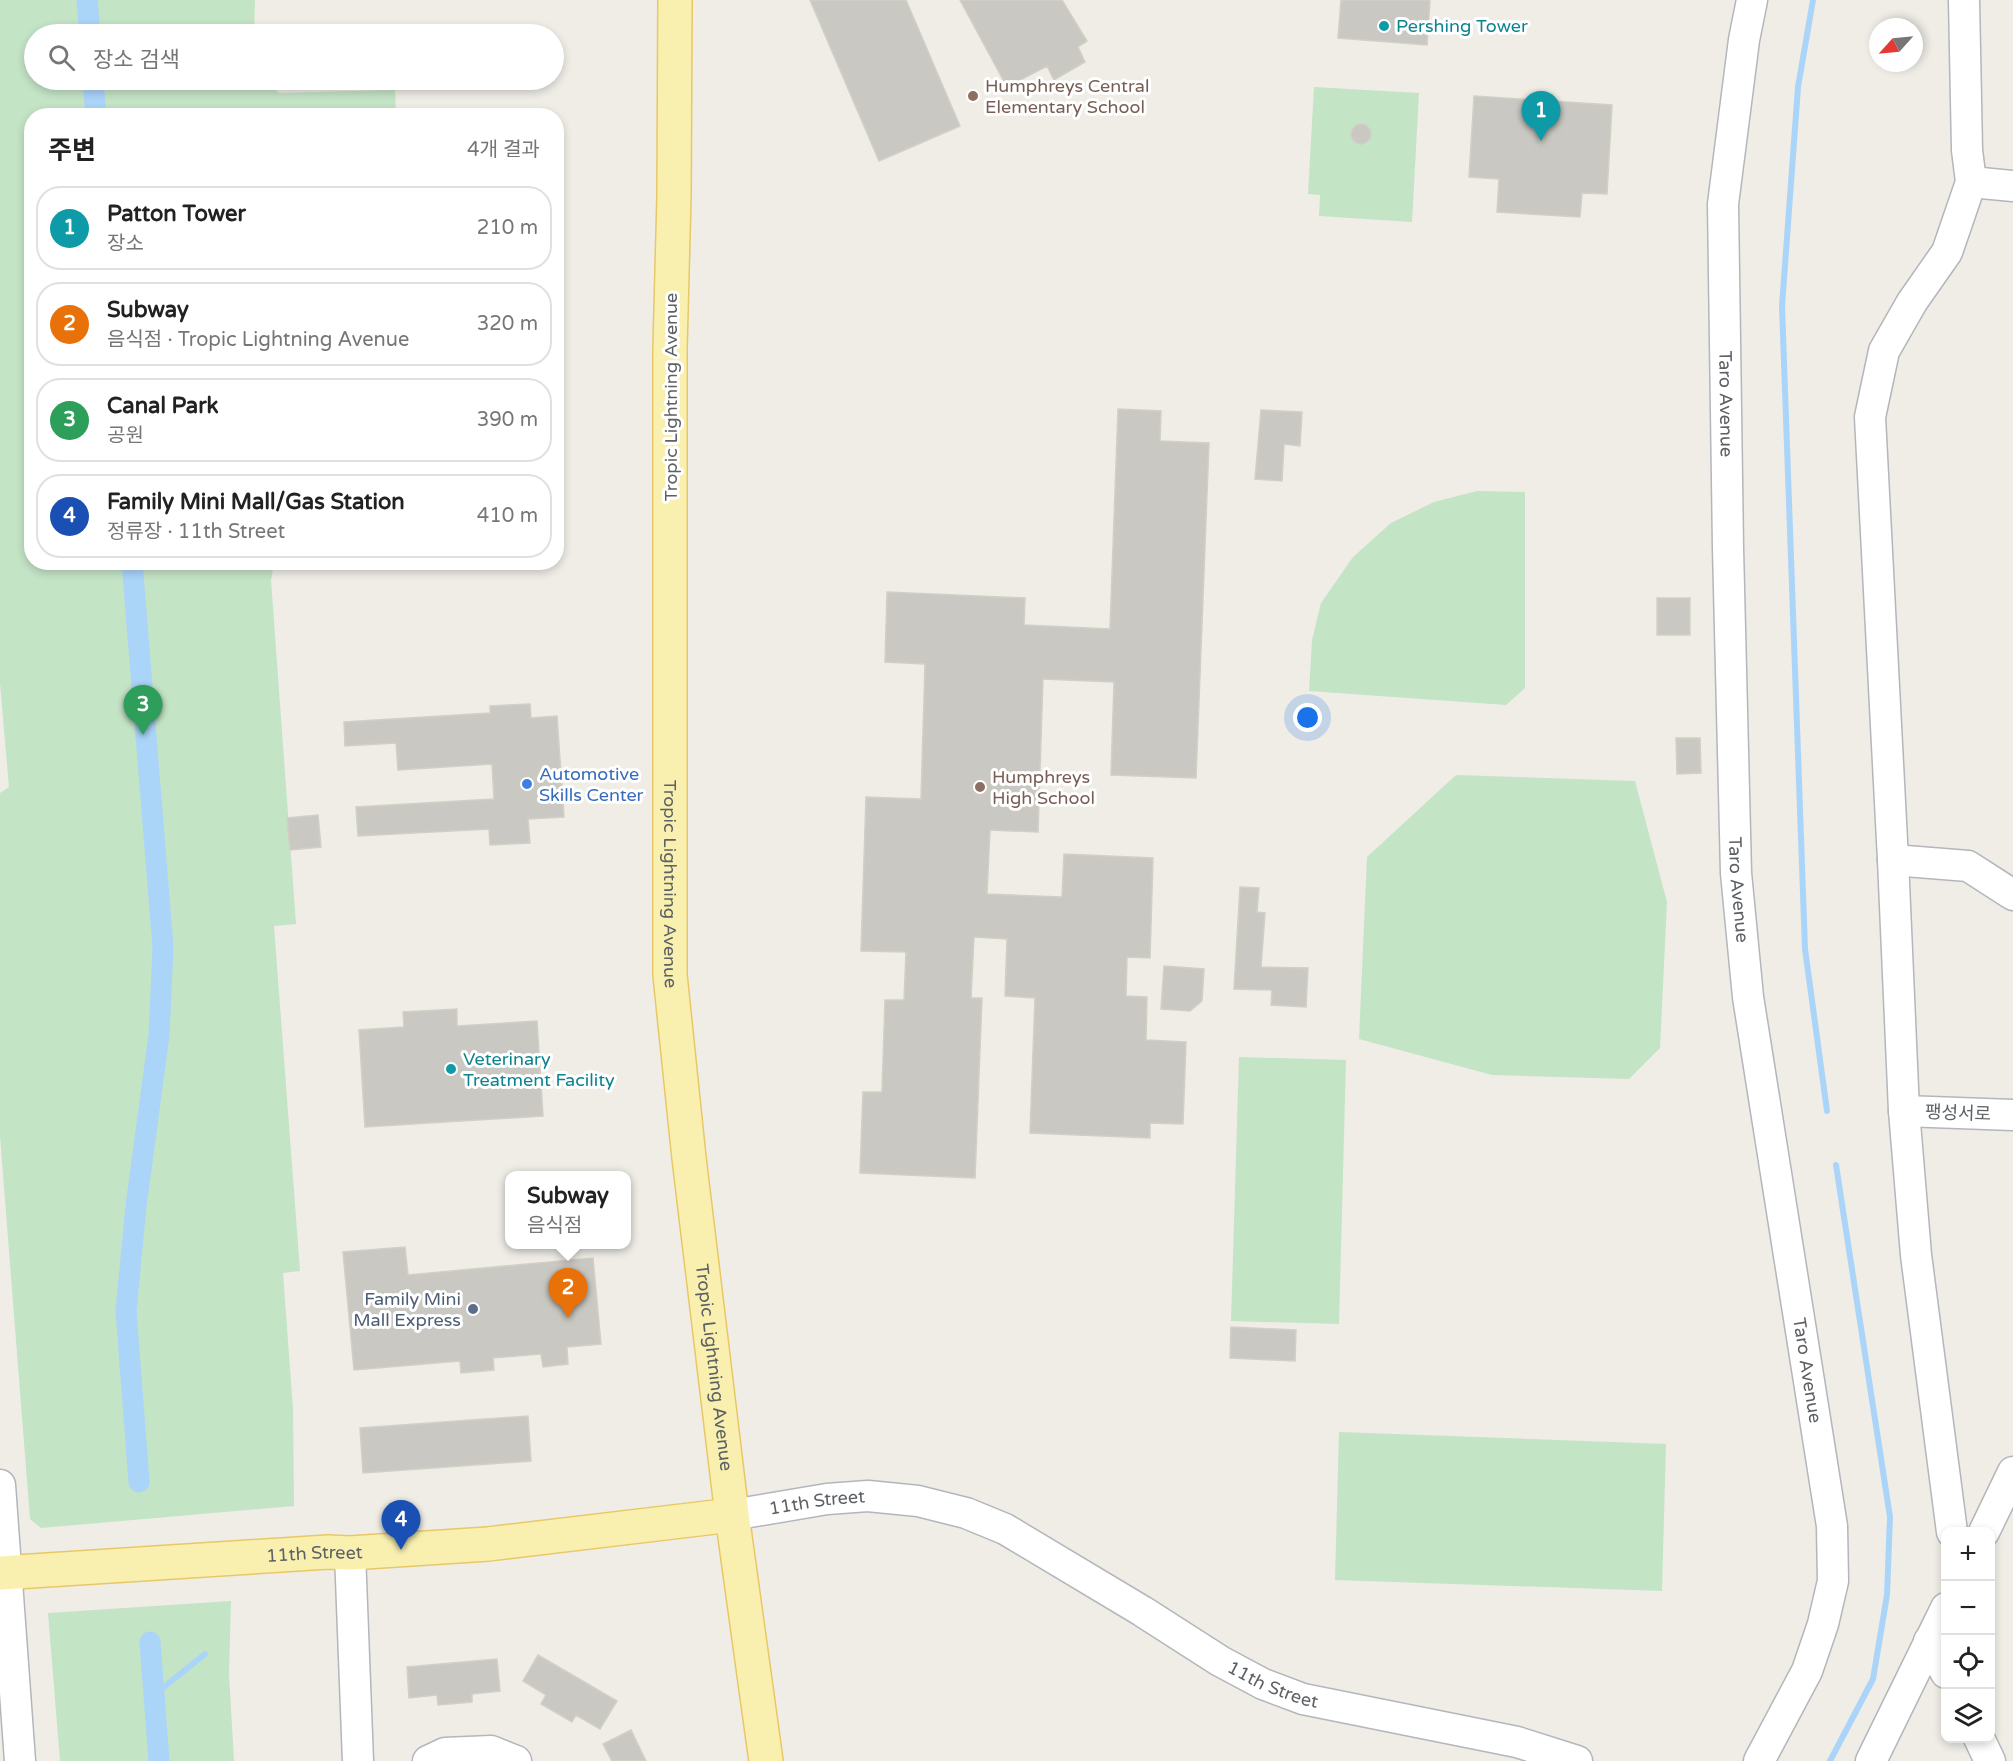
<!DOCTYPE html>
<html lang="ko">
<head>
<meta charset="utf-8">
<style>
  :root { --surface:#fff; --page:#f6f6f6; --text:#222; --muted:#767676; --line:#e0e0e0; --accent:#d93025 }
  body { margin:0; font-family:"Varela Round","Noto Sans KR",sans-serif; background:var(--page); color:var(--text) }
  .controls { position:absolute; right:18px; bottom:18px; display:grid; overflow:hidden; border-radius:12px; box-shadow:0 3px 9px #0003 }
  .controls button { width:54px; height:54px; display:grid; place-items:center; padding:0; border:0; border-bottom:2px solid var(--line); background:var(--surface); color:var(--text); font:30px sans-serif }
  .compass { position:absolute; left:1869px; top:18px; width:54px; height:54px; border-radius:50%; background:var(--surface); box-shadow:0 3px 9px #0003; rotate:243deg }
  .you { position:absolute; left:1308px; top:718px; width:21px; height:21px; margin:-15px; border:4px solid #fff; border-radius:50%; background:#1a73e8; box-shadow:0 0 0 9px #1a73e833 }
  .badge { display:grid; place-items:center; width:39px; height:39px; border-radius:50%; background:var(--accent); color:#fff; font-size:20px; font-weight:700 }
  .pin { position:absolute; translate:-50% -50px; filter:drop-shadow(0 2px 3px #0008) }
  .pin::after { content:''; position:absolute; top:32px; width:21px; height:18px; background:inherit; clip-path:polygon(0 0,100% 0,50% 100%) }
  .popup { position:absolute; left:505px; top:1171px; width:126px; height:78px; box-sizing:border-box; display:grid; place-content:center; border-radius:12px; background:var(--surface); filter:drop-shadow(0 2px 4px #0005); font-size:20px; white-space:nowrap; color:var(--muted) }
  .popup b { font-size:22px; color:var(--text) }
  .popup::after { content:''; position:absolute; left:50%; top:100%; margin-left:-12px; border:12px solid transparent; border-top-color:var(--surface) }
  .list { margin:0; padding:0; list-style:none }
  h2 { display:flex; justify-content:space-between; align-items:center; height:78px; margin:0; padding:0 24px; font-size:26px }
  h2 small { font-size:20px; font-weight:400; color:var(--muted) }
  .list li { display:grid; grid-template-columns:39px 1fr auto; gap:18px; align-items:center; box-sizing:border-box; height:84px; margin:0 12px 12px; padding:0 12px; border:2px solid var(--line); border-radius:24px }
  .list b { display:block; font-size:22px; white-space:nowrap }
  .list p { margin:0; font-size:20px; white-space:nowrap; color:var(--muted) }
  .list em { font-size:20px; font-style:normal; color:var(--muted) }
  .icon { flex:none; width:33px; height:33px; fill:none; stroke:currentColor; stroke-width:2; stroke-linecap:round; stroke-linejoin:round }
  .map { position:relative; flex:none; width:2013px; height:1761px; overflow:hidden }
  .search { position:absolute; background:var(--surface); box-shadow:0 3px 9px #0003; left:24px; top:24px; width:540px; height:66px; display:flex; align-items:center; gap:15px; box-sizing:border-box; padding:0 21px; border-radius:33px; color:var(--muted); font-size:22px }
  .panel { position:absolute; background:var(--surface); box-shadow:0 3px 9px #0003; left:24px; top:108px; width:540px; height:462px; border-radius:24px }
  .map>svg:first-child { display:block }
  .green { fill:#c4e4c6 }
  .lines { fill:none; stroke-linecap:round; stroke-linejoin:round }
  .stream { stroke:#abd4f9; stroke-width:6 }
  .canal { stroke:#abd4f9; stroke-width:21 }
  .building { fill:#cac8c2; stroke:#d3cfc5; stroke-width:1.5 }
  .minor-casing { stroke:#b3b6ba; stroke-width:33 }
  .major-casing { stroke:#e8c866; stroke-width:36 }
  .minor { stroke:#fff; stroke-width:30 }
  .major { stroke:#f9f0b0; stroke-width:33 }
  .culture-dot { fill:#0f9aa8; stroke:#fff; stroke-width:2 }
  .education-dot { fill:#8d6e63; stroke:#fff; stroke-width:2 }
  .shop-dot { fill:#3f7fe0; stroke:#fff; stroke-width:2 }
  .service-dot { fill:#5c6f8a; stroke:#fff; stroke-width:2 }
  .labels { text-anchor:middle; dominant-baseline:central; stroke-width:6; stroke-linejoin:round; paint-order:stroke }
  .culture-label { font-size:18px; fill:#0d838f; stroke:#fff; text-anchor:start }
  .education-label { font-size:18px; fill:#785e54; stroke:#fff; text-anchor:start }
  .street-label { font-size:18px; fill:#5d6165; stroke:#fff }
  .shop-label { font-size:18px; fill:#366cbe; stroke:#fff; text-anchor:start }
  .service-label { font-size:18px; fill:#4e5e75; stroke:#fff; text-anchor:end }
</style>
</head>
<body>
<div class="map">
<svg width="2013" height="1761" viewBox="0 0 2013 1761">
  <rect width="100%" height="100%" fill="#efede6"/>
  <path class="green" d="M0 0H255L254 34H34V80H264L279 93 395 90 396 115 32 116V562L274 563 271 580 296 924 274 926 300 1271 283 1273 293 1409 294 1506 41 1528 30 1519 0 1136V793L9 787 0 683Z
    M1314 87 1419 93 1412 222 1319 216 1320 195 1308 194Z
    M1477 491 1525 492V688L1506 705 1309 691 1312 640 1321 603 1353 557 1391 523 1434 502Z
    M1456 775 1635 781 1667 902 1660 1048 1629 1079 1492 1075 1359 1039 1367 857Z
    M1239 1057 1346 1060 1339 1324 1231 1321Z
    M1339 1432 1666 1444 1662 1591 1335 1580Z
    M231 1601 229 1673 234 1761H60L48 1613Z"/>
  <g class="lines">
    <path class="stream" d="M1813 0 1798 87 1782 306 1805 949 1827 1111
      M154 1695 205 1654
      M1830 1761 1873 1679 1887 1595 1890 1517 1836 1165"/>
    <path class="canal" d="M87 0 90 34
      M93 80 96 116
      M132 562 163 947 159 1035 136 1206 126 1311 139 1482
      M150 1642 159 1761"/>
  </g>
  <path class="building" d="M810 0H906L960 126 879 161Z
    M960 0H1062L1087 41 1078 47 1085 62 1054 80 1047 66 1007 87Z
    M1341 0H1430L1427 45 1338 38Z
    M1474 96 1612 105 1607 194 1582 193 1580 217 1497 212 1499 179 1469 177Z
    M1351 134a10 10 0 1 1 20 0a10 10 0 1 1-20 0Z
    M1118 409 1161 411 1160 441 1209 443 1196 778 1111 775 1114 682 1043 679 1038 832 990 830 987 894 1062 897 1064 854 1153 858 1150 958 1127 957 1126 996 1147 997 1146 1040 1186 1042 1183 1124 1150 1123V1138L1030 1133 1035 998 1005 996 1007 939 974 937 971 998H982L975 1178 860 1173 863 1092H882L885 1000H904L906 952 861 951 866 797 921 799 925 664 885 662 887 592 1025 598 1024 625 1110 629Z
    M1261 410 1302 412 1300 446 1284 444 1282 481 1255 479Z
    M1657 598H1690V635H1657Z
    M530 704 531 718 557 716 564 817 528 819 530 843 490 845 489 829 358 836 356 807 494 799 492 764 398 770 396 743 345 746 344 722 490 713V706Z
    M1676 738H1700L1701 773 1677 774Z
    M318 815 321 847 290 850 287 818Z
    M1240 887 1259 888 1257 912 1265 913 1261 967 1308 968 1306 1007 1271 1005 1272 990 1234 989Z
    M1164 966 1204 969 1202 1001 1190 1011 1161 1009Z
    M457 1009V1026L537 1021 543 1116 365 1127 359 1030 404 1027 403 1012Z
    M405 1247 408 1275 593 1258 601 1344 567 1347 568 1364 543 1367 541 1354 493 1358 494 1370 461 1373 460 1361 354 1370 343 1252Z
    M1231 1327 1296 1330 1295 1361 1230 1358Z
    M528 1416 531 1461 363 1473 360 1428Z
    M538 1655 617 1701 600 1729 576 1715 572 1722 541 1704 546 1695 523 1681Z
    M497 1659 500 1691 472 1694V1702L438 1705 437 1695 409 1698 407 1667Z
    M631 1730 646 1761H612L603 1744Z"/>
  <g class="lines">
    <defs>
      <g id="minor">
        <path id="s1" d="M1752 0 1744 40 1723 204 1728 548 1736 873 1748 997 1832 1526 1833 1581 1823 1624 1807 1671 1759 1761"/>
        <path d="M1971 182 2013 186"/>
        <path d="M1893 860 1968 866 2013 895"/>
        <path d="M1904 1111 2013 1115"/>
        <path d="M0 1485 20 1761"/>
        <path id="s2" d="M732 1515 827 1499 868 1496 918 1501 966 1513 1005 1529 1142 1611 1220 1661 1263 1684 1303 1699 1517 1742 1577 1761"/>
        <path d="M1952 1532 1916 1255 1904 1111 1893 860 1870 417 1884 351 1912 302 1947 252 1971 182 1967 150 1964 0"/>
        <path d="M1984 1532 2013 1472"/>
        <path d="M350 1553 358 1761"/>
        <path d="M1929 1641 1946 1673"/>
        <path d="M1979 1738 1990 1761"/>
        <path d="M428 1761 445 1753 491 1751 516 1761"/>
        <path d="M1871 1761 1946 1608"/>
      </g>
      <g id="major">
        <path id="s3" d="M675 0 674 196 670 349V975L689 1158 732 1515 766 1761"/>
        <path id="s4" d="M0 1573 328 1552 350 1553 488 1544 732 1515"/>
      </g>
    </defs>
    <use href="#minor" class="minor-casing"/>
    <use href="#major" class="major-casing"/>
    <use href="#minor" class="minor"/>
    <use href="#major" class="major"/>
  </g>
  <g class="culture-dot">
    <circle cx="1384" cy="26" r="6"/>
    <circle cx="451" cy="1069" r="6"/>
  </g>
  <g class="education-dot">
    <circle cx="973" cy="96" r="6"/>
    <circle cx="980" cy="787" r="6"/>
  </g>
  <circle class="shop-dot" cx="527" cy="784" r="6"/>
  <circle class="service-dot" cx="473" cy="1309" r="6"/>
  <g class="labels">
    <g class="culture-label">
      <text x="1396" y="26">Pershing Tower</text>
      <text x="463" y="1059">Veterinary<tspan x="463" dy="21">Treatment Facility</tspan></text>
    </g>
    <g class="education-label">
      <text x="985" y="86">Humphreys Central<tspan x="985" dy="21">Elementary School</tspan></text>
      <text x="992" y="777">Humphreys<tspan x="992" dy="21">High School</tspan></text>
    </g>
    <g class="street-label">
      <text transform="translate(671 397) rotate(-90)">Tropic Lightning Avenue</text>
      <text stroke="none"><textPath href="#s1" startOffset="406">Taro Avenue</textPath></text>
      <text stroke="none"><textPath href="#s3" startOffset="884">Tropic Lightning Avenue</textPath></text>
      <text stroke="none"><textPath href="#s1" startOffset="892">Taro Avenue</textPath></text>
      <text transform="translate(1958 1113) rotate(2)">팽성서로</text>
      <text stroke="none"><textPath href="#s3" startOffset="1370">Tropic Lightning Avenue</textPath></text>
      <text stroke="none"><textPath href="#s1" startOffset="1378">Taro Avenue</textPath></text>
      <text stroke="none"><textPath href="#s2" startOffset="86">11th Street</textPath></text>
      <text stroke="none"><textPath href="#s4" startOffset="315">11th Street</textPath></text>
      <text stroke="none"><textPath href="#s2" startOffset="590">11th Street</textPath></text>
    </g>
    <g class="shop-label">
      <text x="539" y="774">Automotive<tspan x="539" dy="21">Skills Center</tspan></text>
    </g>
    <g class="service-label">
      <text x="461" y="1299">Family Mini<tspan x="461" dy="21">Mall Express</tspan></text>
    </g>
  </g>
</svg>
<div class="controls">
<button>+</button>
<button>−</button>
<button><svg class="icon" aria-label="locate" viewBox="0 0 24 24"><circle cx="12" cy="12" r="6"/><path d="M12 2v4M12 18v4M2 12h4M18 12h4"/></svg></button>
<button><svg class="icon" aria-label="layers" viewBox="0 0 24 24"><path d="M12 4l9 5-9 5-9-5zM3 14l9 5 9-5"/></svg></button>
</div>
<svg class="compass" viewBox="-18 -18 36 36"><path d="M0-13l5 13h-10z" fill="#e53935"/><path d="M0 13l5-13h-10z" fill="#767676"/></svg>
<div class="you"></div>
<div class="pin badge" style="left:1541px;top:141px;background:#0f9aa8">1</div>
<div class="pin badge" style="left:568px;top:1318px;background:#e8710a">2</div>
<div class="popup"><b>Subway</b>음식점</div>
<div class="pin badge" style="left:143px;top:735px;background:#2e9e5b">3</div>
<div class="pin badge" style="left:401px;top:1550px;background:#1a4fb4">4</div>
<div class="search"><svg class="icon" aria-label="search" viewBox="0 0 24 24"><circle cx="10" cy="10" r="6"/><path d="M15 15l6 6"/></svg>장소 검색</div>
<section class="panel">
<h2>주변<small>4개 결과</small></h2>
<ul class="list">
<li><span class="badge" style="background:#0f9aa8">1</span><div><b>Patton Tower</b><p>장소</p></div><em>210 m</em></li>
<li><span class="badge" style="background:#e8710a">2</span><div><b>Subway</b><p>음식점 · Tropic Lightning Avenue</p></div><em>320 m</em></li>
<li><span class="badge" style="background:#2e9e5b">3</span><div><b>Canal Park</b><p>공원</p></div><em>390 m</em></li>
<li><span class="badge" style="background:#1a4fb4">4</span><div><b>Family Mini Mall/Gas Station</b><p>정류장 · 11th Street</p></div><em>410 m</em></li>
</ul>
</section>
</div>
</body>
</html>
